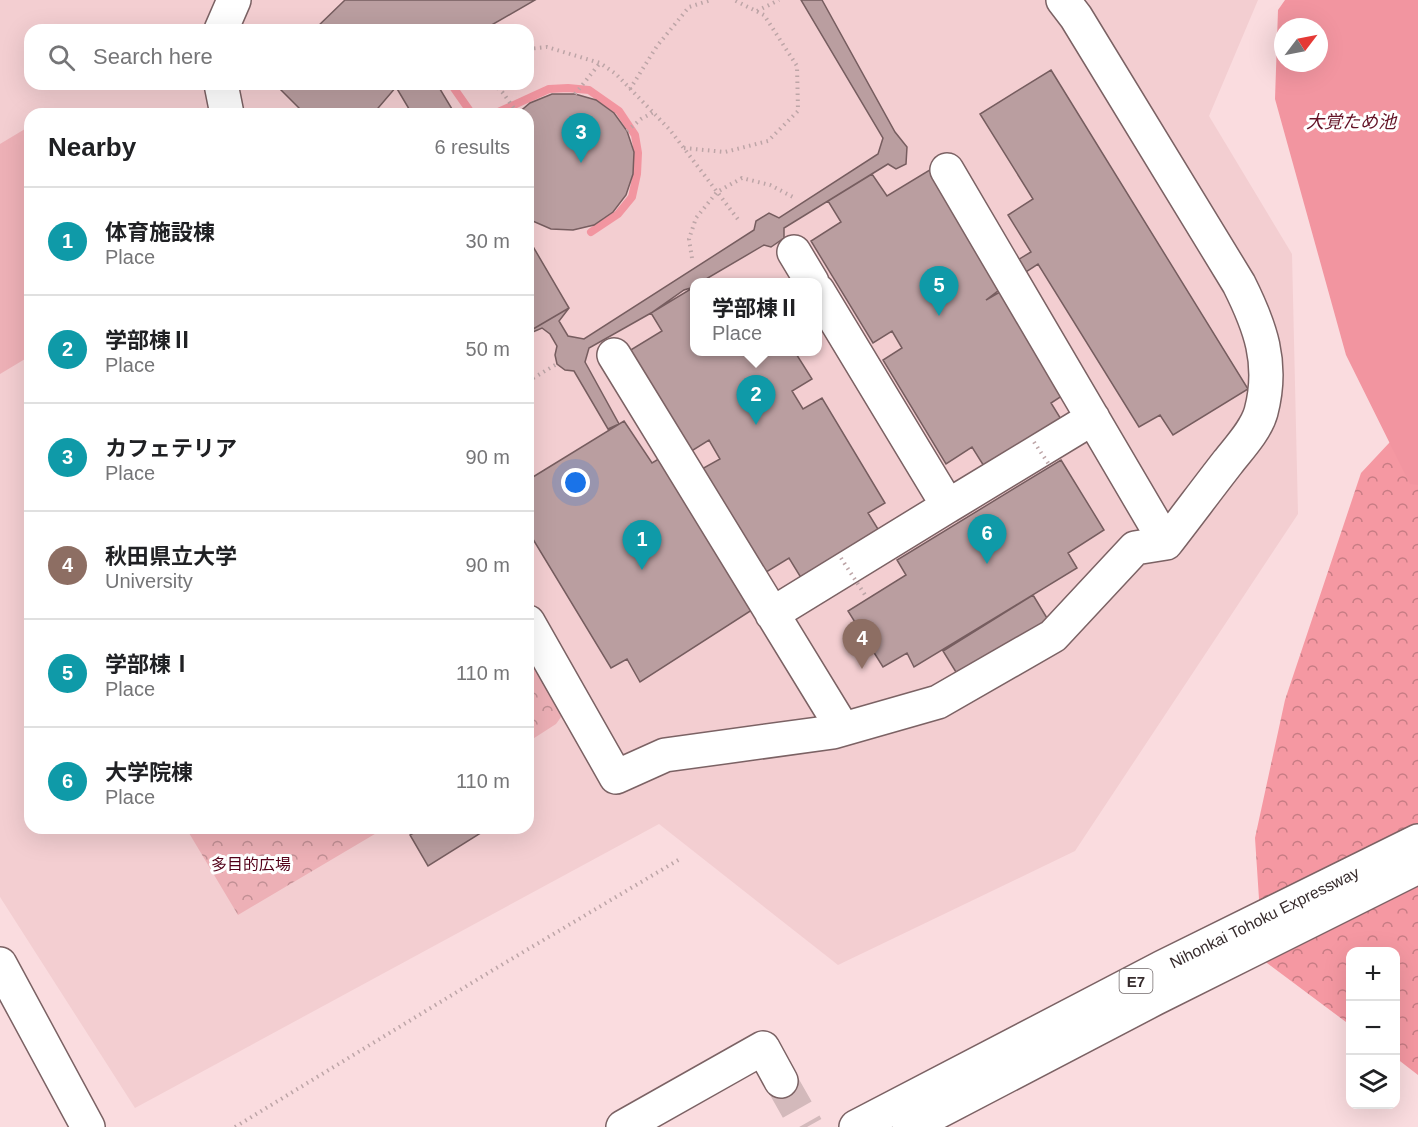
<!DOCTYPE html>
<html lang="en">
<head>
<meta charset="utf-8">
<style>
  :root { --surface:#fff; --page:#f6f6f6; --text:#202124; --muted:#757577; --line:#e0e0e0; --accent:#d93025 }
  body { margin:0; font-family:Arial,"Noto Sans JP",sans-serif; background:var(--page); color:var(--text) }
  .controls { position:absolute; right:18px; bottom:18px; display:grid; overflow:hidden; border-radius:12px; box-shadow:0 6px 24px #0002 }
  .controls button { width:54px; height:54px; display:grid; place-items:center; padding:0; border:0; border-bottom:2px solid var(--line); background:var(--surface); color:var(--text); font:30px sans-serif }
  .compass { position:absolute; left:1274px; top:18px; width:54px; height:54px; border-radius:50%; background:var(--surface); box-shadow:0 6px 24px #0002; rotate:58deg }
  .you { position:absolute; left:576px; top:483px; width:21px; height:21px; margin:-15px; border:4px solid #fff; border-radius:50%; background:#1a73e8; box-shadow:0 0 0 9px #1a73e833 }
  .badge { display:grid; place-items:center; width:39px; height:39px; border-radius:50%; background:var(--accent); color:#fff; font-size:20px; font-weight:700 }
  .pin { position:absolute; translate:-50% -50px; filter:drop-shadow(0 2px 3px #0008) }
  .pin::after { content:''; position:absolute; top:32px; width:21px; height:18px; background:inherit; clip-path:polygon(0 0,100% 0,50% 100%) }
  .popup { position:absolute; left:690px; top:278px; width:132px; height:78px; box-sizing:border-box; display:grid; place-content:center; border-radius:12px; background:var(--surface); filter:drop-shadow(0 2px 4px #0005); font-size:20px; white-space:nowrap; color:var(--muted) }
  .popup b { font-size:22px; color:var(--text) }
  .popup::after { content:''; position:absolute; left:50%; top:100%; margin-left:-12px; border:12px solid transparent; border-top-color:var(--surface) }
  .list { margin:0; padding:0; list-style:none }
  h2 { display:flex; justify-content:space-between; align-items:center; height:78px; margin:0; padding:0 24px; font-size:26px }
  h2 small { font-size:20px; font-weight:400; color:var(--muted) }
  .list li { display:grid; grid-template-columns:39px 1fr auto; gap:18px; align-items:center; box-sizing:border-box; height:108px; padding:0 24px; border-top:2px solid var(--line) }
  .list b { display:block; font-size:22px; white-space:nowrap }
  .list p { margin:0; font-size:20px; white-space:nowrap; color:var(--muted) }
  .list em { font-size:20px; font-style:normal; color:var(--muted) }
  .icon { flex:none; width:33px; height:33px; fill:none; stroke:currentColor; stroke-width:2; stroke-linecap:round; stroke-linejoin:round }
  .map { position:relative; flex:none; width:1418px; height:1127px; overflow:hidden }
  .search { position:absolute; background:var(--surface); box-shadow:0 6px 24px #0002; left:24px; top:24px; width:510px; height:66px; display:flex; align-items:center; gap:15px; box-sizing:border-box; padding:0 21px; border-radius:18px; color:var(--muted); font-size:22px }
  .panel { position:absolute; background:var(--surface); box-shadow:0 6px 24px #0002; left:24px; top:108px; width:510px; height:726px; border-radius:18px }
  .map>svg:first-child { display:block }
  .built { fill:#f3ced1; fill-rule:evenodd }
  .forest { fill:url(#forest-crowns) }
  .park { fill:url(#park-crowns) }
  .pitch { fill:#edb0b6 }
  .water { fill:#f295a0; fill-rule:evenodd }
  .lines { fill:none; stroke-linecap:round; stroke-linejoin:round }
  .stream { stroke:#f295a0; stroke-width:8 }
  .building { fill:#ba9ea0; stroke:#765d5f; stroke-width:1.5 }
  .minor-tunnel { stroke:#d3b9bb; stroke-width:33; stroke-dasharray:33 16; stroke-linecap:butt }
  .minor-casing { stroke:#7b6264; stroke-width:36 }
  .highway-casing { stroke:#7b6264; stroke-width:36 }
  .path { stroke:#bda5a7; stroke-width:4; stroke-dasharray:1.5 4.5; stroke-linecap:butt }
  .minor { stroke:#fff; stroke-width:33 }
  .highway { stroke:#fff; stroke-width:33 }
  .path-bridge { stroke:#bda5a7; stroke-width:4; stroke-dasharray:1.5 4.5; stroke-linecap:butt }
  .labels { text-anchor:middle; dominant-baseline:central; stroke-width:6; stroke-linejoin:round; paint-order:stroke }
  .shield { fill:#fff; stroke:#736b6c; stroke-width:1.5 }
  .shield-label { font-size:15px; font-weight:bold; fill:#372c2d }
  .park-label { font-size:16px; fill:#530019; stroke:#fff }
  .street-label { font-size:16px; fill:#372c2d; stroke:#fff }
  .water-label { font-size:18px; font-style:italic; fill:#631226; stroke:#fff }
</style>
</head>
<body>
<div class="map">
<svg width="1418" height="1127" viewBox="0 0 1418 1127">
  <defs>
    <pattern id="forest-crowns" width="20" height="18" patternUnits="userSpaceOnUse" patternTransform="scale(1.5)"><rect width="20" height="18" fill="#f598a2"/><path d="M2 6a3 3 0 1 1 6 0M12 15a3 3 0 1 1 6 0" fill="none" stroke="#c77c84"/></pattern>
    <pattern id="park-crowns" width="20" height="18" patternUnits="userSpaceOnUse" patternTransform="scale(1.5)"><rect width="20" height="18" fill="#edb0b6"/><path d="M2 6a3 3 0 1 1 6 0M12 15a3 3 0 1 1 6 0" fill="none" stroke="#c18f94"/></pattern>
  </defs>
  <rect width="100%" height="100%" fill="#fadcdf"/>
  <path class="built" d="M0 0H1258L1209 116 1292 254 1298 514 1075 851 838 965 659 824 135 1108 0 897ZM30 30H528V84H30ZM30 114H528V828H30ZM694 282H818V352H694Z"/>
  <path class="forest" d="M1418 412V1075L1396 1058V952H1350V1025L1263 960 1255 838 1285 700 1361 473Z"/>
  <path class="park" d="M528 648 566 710 556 724 528 742Z
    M186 828H385L238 915Z"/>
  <path class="pitch" d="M30 126V356L0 374V144Z"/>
  <path class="water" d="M1285 0H1418V485L1410 484 1346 355 1275 99 1278 10ZM1283 27H1319V63H1283Z"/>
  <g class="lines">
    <path class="stream" d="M451 84 472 114
      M494 114 549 89 568 88 589 90 619 111 635 135 638 153 637 174 632 197 618 214 591 232"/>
  </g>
  <path class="building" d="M345 0H535L483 30H314Z
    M801 0H822L895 132 907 147 906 164 896 169 888 164 784 228V238L771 247 764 245 701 282H694V287L684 290 651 313 589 348 585 362 619 424 608 429 574 371 565 370 557 364 555 355 557 346 550 334 542 328 528 334V332L569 308 559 321 568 336 584 339 754 230 756 221 769 213 779 218 878 154 883 138Z
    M1051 70 1248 389 1173 435 1160 415 1139 427 1038 264 1003 287 996 273 1031 252 1008 215 1033 199 980 114Z
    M275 84H402L396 87 373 114H305Z
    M402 84H437L455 114H412L396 87Z
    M552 94H575L596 100 614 113 627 131 634 152 633 174 626 195 613 212 594 225 573 230 551 229 528 219V114H517L530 103Z
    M933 168 1003 287 986 300 1005 289 1068 392 1051 403 1064 424 987 471 972 447 946 464 883 360 902 348 892 331 873 343 811 241 841 222 828 201 872 174 887 196Z
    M528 238 569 308 528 332Z
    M694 287V352H795L812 379 792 391 803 409 822 398 885 503 868 513 881 534 803 581 789 558 763 574 700 470 720 459 709 440 690 452 629 351 662 331 651 313Z
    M624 421 652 463 662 457 755 608 640 682 627 659 611 668 528 531V480Z
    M1061 460 1104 530 1068 553 1077 568 914 667 907 653 883 667 848 611 906 575 897 560Z
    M1033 595 1050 623 959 677 943 651Z
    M422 828H483L484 831 428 866 410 835Z"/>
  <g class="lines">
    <path class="minor-tunnel" d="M781 1081 807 1127"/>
    <defs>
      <path id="minor" d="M221 30 234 0
        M221 84 227 114
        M947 170 1166 543
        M794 252 812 282
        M614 355 843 729
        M948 506 1093 418
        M772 614 948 506 818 291
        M528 622 616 777 665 755 833 732 938 702 1053 636 1135 548 1166 543C1187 516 1207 489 1228 462 1239 448 1256 430 1261 412 1274 363 1260 326 1239 284L1076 17 1063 0
        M0 964 88 1127
        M623 1127 763 1048 781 1081"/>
      <g id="highway">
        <path id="s1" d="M856 1127 1163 967 1418 841"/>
        <path d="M909 1127 1154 999 1418 867"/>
      </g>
    </defs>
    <use href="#minor" class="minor-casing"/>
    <use href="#highway" class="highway-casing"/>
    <path class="path" d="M757 11 779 0
      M528 49 547 47 600 63 616 74 670 130 740 222
      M493 84 503 93 518 114
      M630 89 657 46 689 7 711 0
      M575 94 600 63
      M627 131 641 119 654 112
      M684 148 725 152 768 141 798 111 797 66 764 15 734 0
      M692 258 689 239 696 218 717 192 742 178 770 185 795 198
      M528 381 557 364
      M235 1127 493 970 680 859"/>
    <use href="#minor" class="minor"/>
    <use href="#highway" class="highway"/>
    <path class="path-bridge" d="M1034 442 1050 466
      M841 558 867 598"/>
  </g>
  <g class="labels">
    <rect class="shield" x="1119.5" y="969" width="33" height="24" rx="4.5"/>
    <g class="shield-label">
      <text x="1136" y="981">E7</text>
    </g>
    <g class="park-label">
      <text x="251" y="864">多目的広場</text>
    </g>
    <g class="street-label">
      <text stroke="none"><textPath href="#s1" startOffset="459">Nihonkai Tohoku Expressway</textPath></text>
    </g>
    <g class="water-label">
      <text x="1351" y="122">大覚ため池</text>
    </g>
  </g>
</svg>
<div class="controls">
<button>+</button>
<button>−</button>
<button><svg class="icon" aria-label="layers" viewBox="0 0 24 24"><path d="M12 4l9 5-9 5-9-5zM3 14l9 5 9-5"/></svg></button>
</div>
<svg class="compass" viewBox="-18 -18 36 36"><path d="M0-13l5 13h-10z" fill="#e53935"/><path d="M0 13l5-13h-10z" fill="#757577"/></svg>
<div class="you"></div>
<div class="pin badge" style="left:642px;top:570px;background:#0f9aa8">1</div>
<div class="pin badge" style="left:756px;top:425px;background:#0f9aa8">2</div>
<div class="popup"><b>学部棟Ⅱ</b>Place</div>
<div class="pin badge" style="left:581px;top:163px;background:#0f9aa8">3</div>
<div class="pin badge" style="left:862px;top:669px;background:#8d6e63">4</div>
<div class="pin badge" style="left:939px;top:316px;background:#0f9aa8">5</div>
<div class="pin badge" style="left:987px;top:564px;background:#0f9aa8">6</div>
<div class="search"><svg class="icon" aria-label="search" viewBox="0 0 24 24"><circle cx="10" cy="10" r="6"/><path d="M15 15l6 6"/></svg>Search here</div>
<section class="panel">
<h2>Nearby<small>6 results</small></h2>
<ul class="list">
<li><span class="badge" style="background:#0f9aa8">1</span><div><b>体育施設棟</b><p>Place</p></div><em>30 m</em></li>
<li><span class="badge" style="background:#0f9aa8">2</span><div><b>学部棟Ⅱ</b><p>Place</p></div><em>50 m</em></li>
<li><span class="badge" style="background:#0f9aa8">3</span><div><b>カフェテリア</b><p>Place</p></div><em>90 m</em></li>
<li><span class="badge" style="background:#8d6e63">4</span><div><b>秋田県立大学</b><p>University</p></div><em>90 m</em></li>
<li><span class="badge" style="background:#0f9aa8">5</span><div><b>学部棟Ⅰ</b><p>Place</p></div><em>110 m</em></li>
<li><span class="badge" style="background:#0f9aa8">6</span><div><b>大学院棟</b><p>Place</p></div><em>110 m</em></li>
</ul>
</section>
</div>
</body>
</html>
